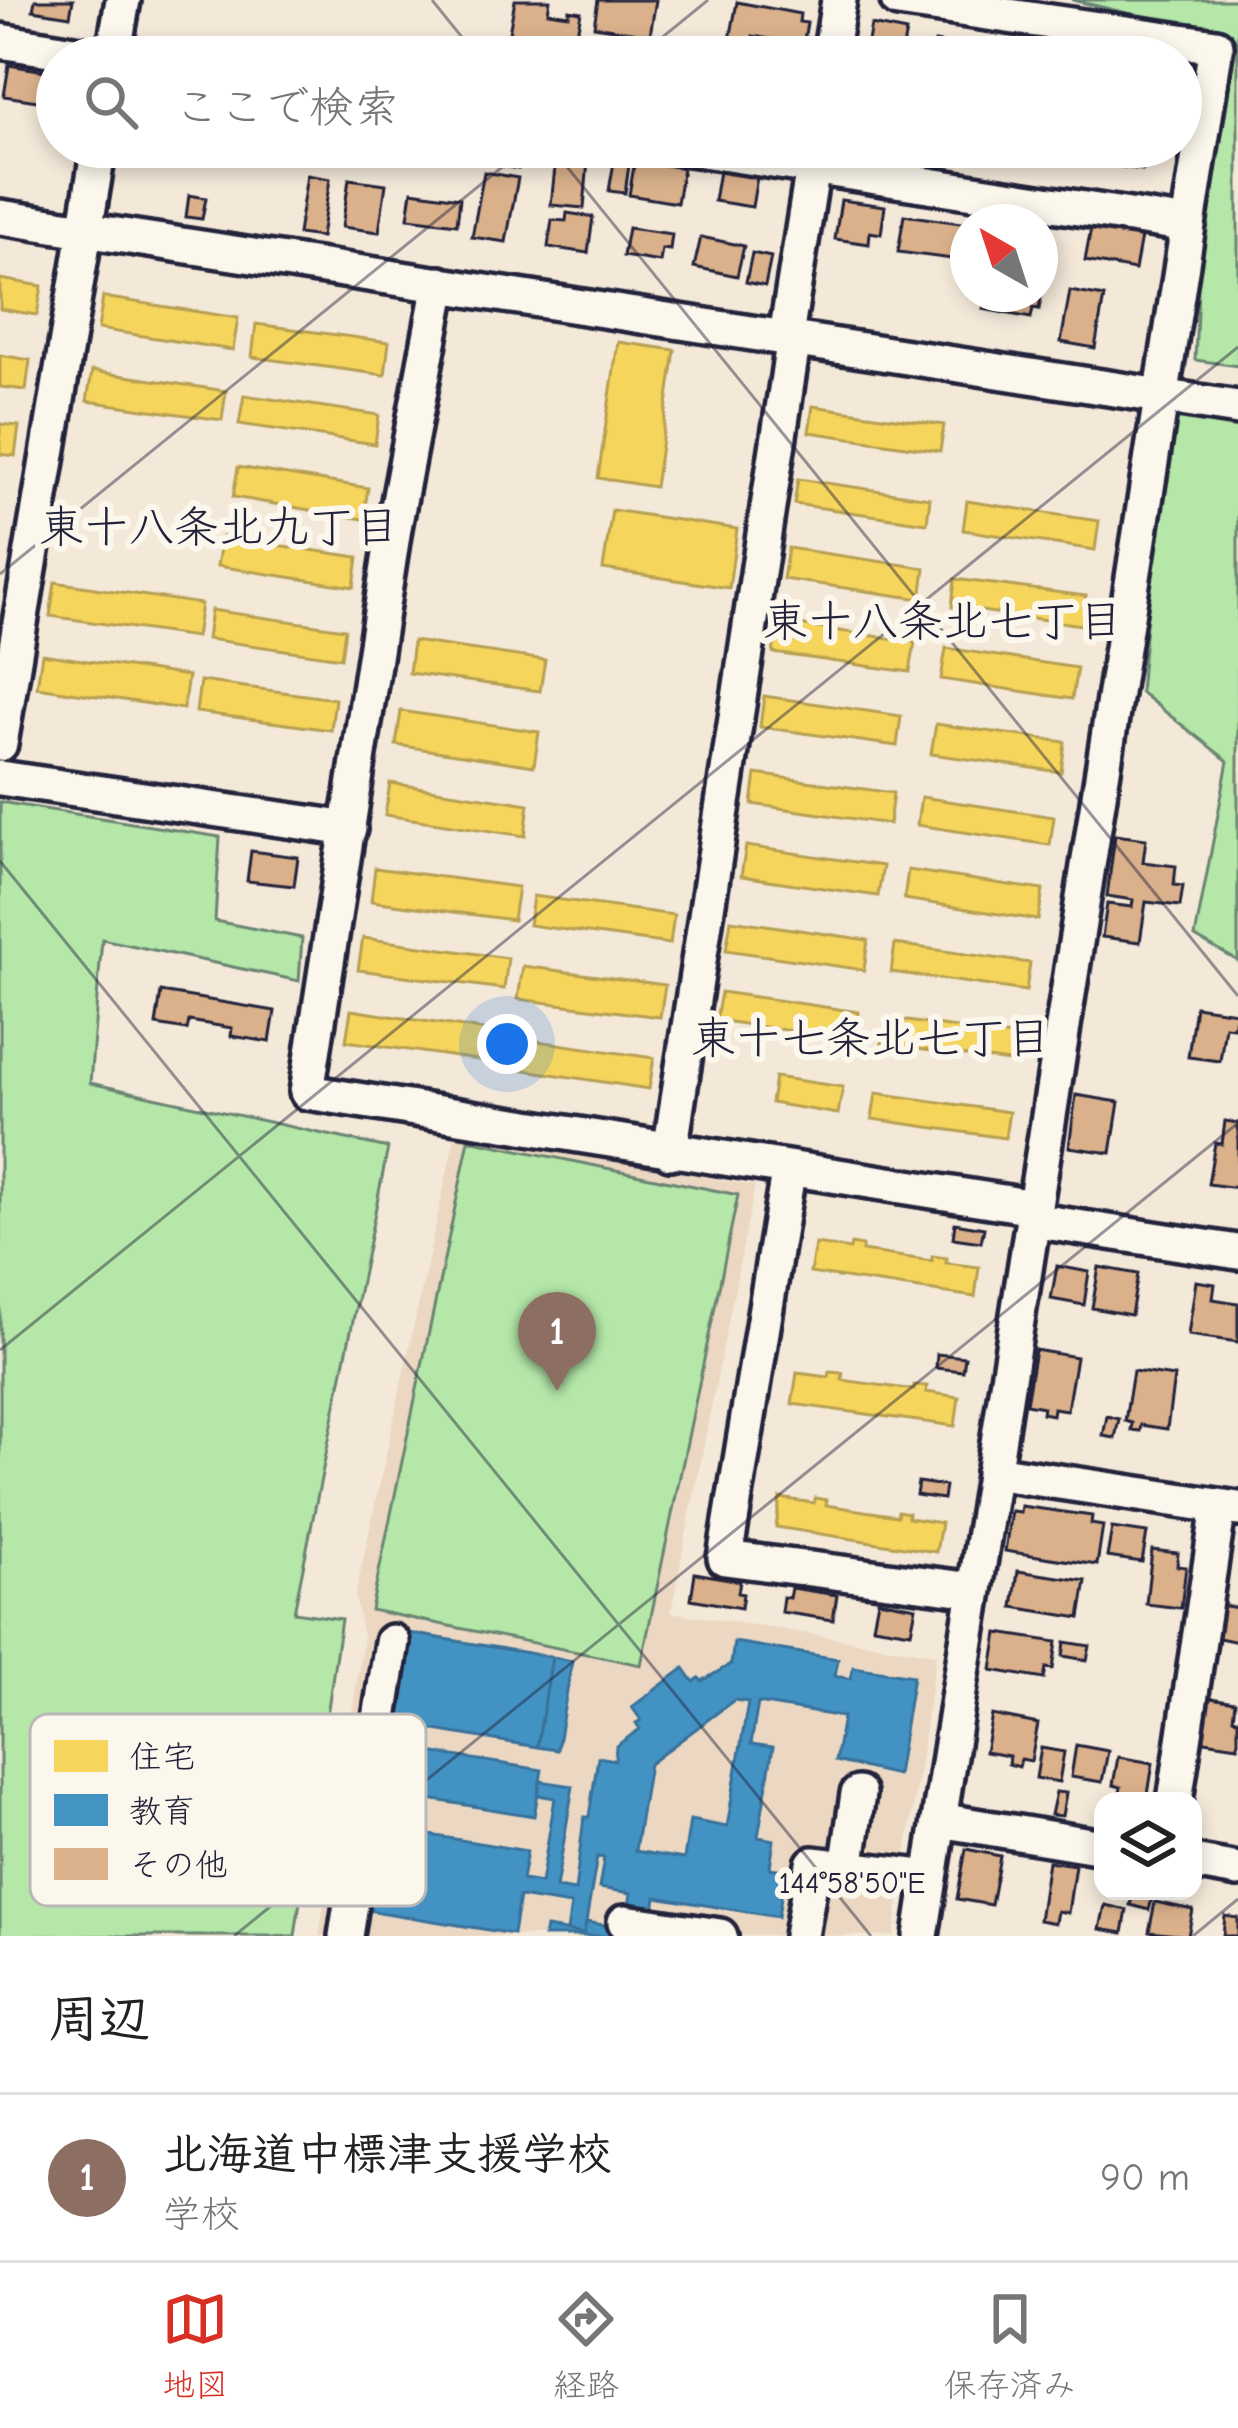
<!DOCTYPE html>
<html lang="ja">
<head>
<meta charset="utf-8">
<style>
  :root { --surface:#fff; --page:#f2f2f2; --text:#222; --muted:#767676; --line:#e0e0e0; --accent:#d93025 }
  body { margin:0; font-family:"Comic Neue","Klee One",sans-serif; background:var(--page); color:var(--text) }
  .controls { position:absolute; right:36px; bottom:36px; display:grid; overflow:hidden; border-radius:24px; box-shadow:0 6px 18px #0003 }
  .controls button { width:108px; height:108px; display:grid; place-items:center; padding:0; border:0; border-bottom:3px solid var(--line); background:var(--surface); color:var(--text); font:60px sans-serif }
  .compass { position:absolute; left:950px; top:204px; width:108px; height:108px; border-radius:50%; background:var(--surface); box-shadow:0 6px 18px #0003; rotate:321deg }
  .you { position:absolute; left:507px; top:1044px; width:42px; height:42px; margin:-30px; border:9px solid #fff; border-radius:50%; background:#1a73e8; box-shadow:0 0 0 18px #1a73e833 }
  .badge { display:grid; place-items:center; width:78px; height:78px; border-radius:50%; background:var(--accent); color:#fff; font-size:39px; font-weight:700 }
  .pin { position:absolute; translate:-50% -99px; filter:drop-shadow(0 3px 6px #0008) }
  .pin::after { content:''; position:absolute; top:63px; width:42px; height:36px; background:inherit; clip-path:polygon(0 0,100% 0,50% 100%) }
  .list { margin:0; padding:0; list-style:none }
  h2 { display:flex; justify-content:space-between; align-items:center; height:156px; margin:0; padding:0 48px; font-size:51px }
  h2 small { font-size:39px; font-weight:400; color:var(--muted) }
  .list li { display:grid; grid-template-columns:78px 1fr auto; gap:36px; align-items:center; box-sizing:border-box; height:168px; padding:0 48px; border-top:3px solid var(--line) }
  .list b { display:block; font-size:45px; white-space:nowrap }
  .list p { margin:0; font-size:39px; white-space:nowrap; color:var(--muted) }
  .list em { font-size:39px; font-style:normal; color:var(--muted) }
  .icon { flex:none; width:66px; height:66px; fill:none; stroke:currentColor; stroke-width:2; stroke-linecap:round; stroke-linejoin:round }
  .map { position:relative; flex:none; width:1238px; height:1936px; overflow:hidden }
  .search { position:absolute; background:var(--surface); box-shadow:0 6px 18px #0003; left:36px; right:36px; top:36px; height:132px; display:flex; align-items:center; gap:30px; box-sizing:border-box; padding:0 42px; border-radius:66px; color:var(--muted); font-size:45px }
  .sheet { height:324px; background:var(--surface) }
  nav { display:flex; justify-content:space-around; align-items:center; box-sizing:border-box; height:168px; border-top:3px solid var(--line); background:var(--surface); font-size:33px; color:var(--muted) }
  nav a { display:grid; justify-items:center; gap:6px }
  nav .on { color:var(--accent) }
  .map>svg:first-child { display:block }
  .built { fill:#ecd8c2 }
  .green { fill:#b4e7a8; stroke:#6b8472; stroke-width:3 }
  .homes { fill:#f6d55c; stroke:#b69f52; stroke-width:3 }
  .schools { fill:#4393c3; stroke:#39719a; stroke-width:3; fill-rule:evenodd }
  .building { fill:#dab18b; stroke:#22223b; stroke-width:3 }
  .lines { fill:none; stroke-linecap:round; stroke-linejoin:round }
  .minor-casing { stroke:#22223b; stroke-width:42 }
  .minor { stroke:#fbf7ec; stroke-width:33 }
  .ticks { fill:none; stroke:#22223b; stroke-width:3; stroke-opacity:0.45 }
  .labels { text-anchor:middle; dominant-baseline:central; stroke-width:12; stroke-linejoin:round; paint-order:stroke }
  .neighbourhood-label { font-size:45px; fill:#22223b; stroke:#fbf7ec }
  .key { fill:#fbf7ec; stroke:#bab7b7; stroke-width:3 }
  .key-label { font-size:33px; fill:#22223b }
  .ticks-label { font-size:30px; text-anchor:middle; fill:#22223b; stroke:#fbf7ec; stroke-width:12; stroke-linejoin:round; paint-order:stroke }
</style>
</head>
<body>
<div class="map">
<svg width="1238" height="1936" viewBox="0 0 1238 1936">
  <rect width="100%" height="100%" fill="#f4e9d9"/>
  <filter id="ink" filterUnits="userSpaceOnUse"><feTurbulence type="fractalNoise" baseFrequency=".00833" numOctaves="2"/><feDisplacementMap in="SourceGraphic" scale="24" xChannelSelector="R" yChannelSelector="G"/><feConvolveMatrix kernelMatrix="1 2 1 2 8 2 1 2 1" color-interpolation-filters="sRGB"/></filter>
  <g filter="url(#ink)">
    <path class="built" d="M456 1131 755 1186 671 1612 936 1654 894 1936H319L363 1637 355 1597Z"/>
    <path class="green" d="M1072 0H1238V366L1195 360 1201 213 1173 147H1181V57H1165L1178 25Z
      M1165 408 1238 421V961L1195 937 1228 761 1140 692Z
      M0 802 220 837 215 921 302 938 299 981 102 939 90 1083 388 1148 294 1612 341 1619 295 1936H0Z
      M469 1140 738 1195 641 1665 371 1610Z"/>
    <path class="homes" d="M0 279 42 286 37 315 0 309Z
      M103 297 238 318 233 350 98 329Z
      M256 324 389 342 385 375 252 357Z
      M618 342 675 350 655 487 598 478Z
      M0 355 30 360 26 390 0 387Z
      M92 371 226 391 222 420 87 401Z
      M244 395 379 415 375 444 239 424Z
      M813 406 944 425 940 451 809 432Z
      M0 424 19 426 15 456 0 454Z
      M238 467 368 488 363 519 233 497Z
      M798 479 930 498 927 523 794 504Z
      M967 501 1099 521 1095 550 963 530Z
      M612 510 737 529 729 588 603 569Z
      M222 537 358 557 354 587 217 566Z
      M788 548 925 568 921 599 783 579Z
      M955 579 1086 596 1082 625 952 607Z
      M55 582 201 604 196 637 50 616Z
      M211 610 345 629 341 658 207 639Z
      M778 622 915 642 910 672 773 653Z
      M413 641 545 660 540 691 409 673Z
      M946 648 1077 668 1072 699 941 679Z
      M42 654 188 676 183 709 37 687Z
      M200 681 335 699 331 730 196 712Z
      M764 696 901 716 897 746 760 727Z
      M401 711 539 732 534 766 396 745Z
      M936 724 1065 742 1061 772 931 754Z
      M756 774 893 793 889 824 752 804Z
      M390 783 529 804 525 836 385 815Z
      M921 797 1054 817 1050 845 917 825Z
      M746 846 883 866 878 896 741 876Z
      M375 868 518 887 513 920 371 901Z
      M908 870 1043 890 1038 920 904 899Z
      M533 896 674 915 670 944 529 925Z
      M731 920 868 940 864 970 726 950Z
      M363 938 508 958 504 989 358 970Z
      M895 944 1030 963 1026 991 891 972Z
      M523 966 665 985 660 1017 518 999Z
      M721 992 859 1012 855 1040 716 1020Z
      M351 1010 496 1032 491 1062 346 1041Z
      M886 1018 1019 1037 1016 1063 882 1044Z
      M510 1037 654 1058 649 1089 505 1067Z
      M775 1077 843 1087 838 1114 771 1103Z
      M876 1093 1009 1112 1005 1138 872 1119Z
      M815 1244 850 1249 851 1244 862 1246V1251L932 1261V1256L947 1258 946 1263 979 1267 975 1297 810 1273Z
      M830 1372 843 1373 842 1380 914 1390V1385L927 1386 926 1392 959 1397 955 1426 792 1404 797 1373 829 1377Z
      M780 1498 814 1503 815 1498 827 1500 826 1505 897 1516 898 1511 908 1513V1518L941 1523 936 1552 776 1527Z"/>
    <path class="schools" d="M409 1633 552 1657 537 1747 393 1723Z
      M734 1642 838 1659 835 1676 851 1679 853 1667 913 1676 897 1775 835 1761 843 1717 758 1703 751 1744 773 1747 758 1837 774 1840 770 1868 785 1870 778 1917 656 1897 653 1917 628 1913 631 1893 599 1888 604 1858 597 1857 584 1934 567 1931 571 1905 519 1897 513 1934 361 1909 375 1826 527 1851 522 1880 541 1883 555 1798 538 1795 540 1781 573 1786 556 1888 575 1891 584 1817H589L598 1757 615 1760 616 1746 640 1729 636 1723 641 1720 632 1707 684 1668 694 1682 699 1678 702 1681 731 1664ZM734 1700 748 1702 727 1827 690 1820 684 1859 635 1851 649 1764Z
      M552 1657 572 1661 557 1750 537 1747Z
      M423 1751 542 1770 534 1816 416 1797Z
      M586 1922 615 1927 613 1936H544L546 1928 584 1934Z"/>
    <path class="building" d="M35 0H73L70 16 33 10Z
      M515 0H550L548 12 569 15V10L581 12 575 44 509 33Z
      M598 0H656L650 35 594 26Z
      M737 2 800 14 799 22 807 23 803 45 753 36 749 57 727 56Z
      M871 25 906 32 901 57H865Z
      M935 42 997 52 996 57H933Z
      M591 48 637 56V57H589Z
      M9 65 57 73V104L4 96Z
      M358 147H430L429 158Z
      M481 147H493L491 161 480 159Z
      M499 147H521L518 169 496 165Z
      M964 147H993L990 160 962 155Z
      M1146 147 1143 170 1102 164 1104 150 1095 148Z
      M615 156 630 158 625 193 609 191Z
      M556 158 588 161 584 208 551 205Z
      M635 160 683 168 677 203 629 195Z
      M719 171 757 177 752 207 714 201Z
      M484 172 518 178 506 242 472 237Z
      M307 175 330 179 321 237 298 234Z
      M349 179 386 184 379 232 342 227Z
      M412 191 460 198 457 224 408 218Z
      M189 195 206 198 202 219 186 217Z
      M841 200 885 206 881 234 870 232 869 244 835 239Z
      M567 213 593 217 588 253 548 247 552 220 566 221Z
      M1000 213 1051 222 1046 252 1040 251V222H998Z
      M904 215 968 224V261L898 252Z
      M628 228 672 234 670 250 662 249 660 262 623 256Z
      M1091 228 1141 237 1135 270 1085 261Z
      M701 237 744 246 737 276 694 267Z
      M752 253 771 257 765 286 746 282Z
      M1040 286H1043L1039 309 1033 308 1031 318 983 309 986 294H1040Z
      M1070 291 1104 297 1095 348 1061 342Z
      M1115 835 1146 839 1143 862 1176 866 1174 885 1183 886 1180 906 1146 902 1140 942 1102 937 1107 904 1132 907 1133 900 1107 896Z
      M251 851 298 857 294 886 247 881Z
      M161 992 275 1011 270 1042 231 1036 232 1028 189 1021 187 1030 156 1025Z
      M1195 1006 1236 1012 1234 1027 1225 1026 1220 1061 1188 1057Z
      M1076 1095 1119 1102 1111 1153 1069 1147Z
      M1225 1121 1238 1123V1188L1208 1184 1215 1143 1222 1144Z
      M955 1223 984 1228 981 1242 953 1238Z
      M1057 1266 1089 1272 1084 1305 1051 1299Z
      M1099 1267 1138 1274 1131 1315 1092 1308Z
      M1196 1281 1215 1284 1213 1299 1238 1303V1342L1188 1335Z
      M1035 1350 1076 1357 1067 1410 1053 1408 1052 1415 1042 1413 1043 1407 1026 1404Z
      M937 1354 965 1357 963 1371 936 1368Z
      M1133 1371 1174 1377 1167 1429 1141 1425 1140 1431 1131 1430 1132 1423 1125 1421Z
      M1107 1416 1119 1419 1115 1438 1103 1436Z
      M918 1482 945 1486 943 1499 916 1495Z
      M1021 1506 1092 1516 1091 1524 1103 1526 1097 1565 1005 1551 1011 1511 1020 1512Z
      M1112 1528 1147 1533 1142 1562 1107 1557Z
      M1152 1550 1178 1553 1177 1566 1186 1567 1181 1608 1146 1604Z
      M1018 1571 1086 1581 1080 1618 1013 1607Z
      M695 1573 740 1581 738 1593 743 1594 741 1608 691 1599Z
      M791 1588 837 1595 833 1620 781 1612 783 1597 789 1598Z
      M878 1600 916 1607 911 1632 873 1626Z
      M1220 1605 1238 1608V1642L1214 1637Z
      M998 1633 1057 1642 1053 1669 1046 1668 1044 1679 992 1670Z
      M1065 1642 1090 1646 1087 1660 1063 1656Z
      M1204 1697 1235 1702 1233 1718 1238 1719V1746L1198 1740Z
      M992 1715 1038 1724 1031 1761 1021 1759 1019 1767 1008 1764 1009 1756 985 1752Z
      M1076 1745 1108 1751 1102 1782 1071 1777Z
      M1041 1748 1064 1752 1059 1782 1036 1778Z
      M1118 1757 1153 1763 1147 1801 1119 1799 1121 1787 1113 1785Z
      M1056 1792 1066 1793 1062 1816 1051 1815Z
      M966 1849 1000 1856 991 1905 957 1899Z
      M1048 1861 1075 1865 1068 1913 1057 1911 1055 1923 1039 1920Z
      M1134 1891H1154L1149 1910 1130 1905Z
      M1155 1902 1193 1910 1188 1936 1149 1932Z
      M1105 1905 1127 1910 1123 1933 1100 1929Z
      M1225 1916 1238 1918V1936H1223Z"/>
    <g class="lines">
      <defs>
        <path id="minor" d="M898 0 1216 46 921 1936
          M0 41 99 57
          M113 57 123 0
          M830 57 839 0
          M683 147 1188 225
          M0 217 1238 408
          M440 284 394 528 307 1092 1034 1207
          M786 336 816 148
          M0 744 99 147
          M0 778 349 829
          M670 1152 794 337
          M787 1179 725 1558 974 1590
          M1032 1220 1238 1252
          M993 1472 1238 1509
          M1175 1801 1219 1506
          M939 1820 1103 1847
          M1193 1862 1238 1870
          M847 1868 858 1794
          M625 1922 720 1936
          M346 1936 392 1642
          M801 1936 813 1864 930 1878"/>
      </defs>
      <use href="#minor" class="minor-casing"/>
      <use href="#minor" class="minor"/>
    </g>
  </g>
  <path class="ticks" d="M432 0 478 57M638 57 708 0M551 147 1238 996M0 574 527 147M0 861 871 1936M0 1350 1238 347M234 1936 1238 1123M1193 1936 1238 1899"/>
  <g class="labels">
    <g class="neighbourhood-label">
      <text x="219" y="527">東十八条北九丁目</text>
      <text x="943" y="621">東十八条北七丁目</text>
      <text x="871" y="1038">東十七条北七丁目</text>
    </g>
  </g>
  <rect x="30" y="1714" width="396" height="192" rx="18" class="key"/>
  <rect x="54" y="1740" width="54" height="32" fill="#f6d55c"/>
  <rect x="54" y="1794" width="54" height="32" fill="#4393c3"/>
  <rect x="54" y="1848" width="54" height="32" fill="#dab18b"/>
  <g class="key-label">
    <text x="129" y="1768">住宅</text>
    <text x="129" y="1822">教育</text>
    <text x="129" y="1876">その他</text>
  </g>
  <g class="ticks-label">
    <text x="852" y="1893">144°58'50"E</text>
  </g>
</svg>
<div class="controls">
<button><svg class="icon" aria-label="layers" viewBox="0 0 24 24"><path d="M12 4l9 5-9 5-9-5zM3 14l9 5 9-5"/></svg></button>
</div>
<svg class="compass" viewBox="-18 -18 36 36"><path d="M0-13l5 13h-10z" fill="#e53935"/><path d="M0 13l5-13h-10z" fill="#767676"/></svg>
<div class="you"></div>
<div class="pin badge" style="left:557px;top:1391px;background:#8d6e63">1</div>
<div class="search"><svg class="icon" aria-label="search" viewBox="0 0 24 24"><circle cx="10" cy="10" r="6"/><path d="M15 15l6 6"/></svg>ここで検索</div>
</div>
<section class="sheet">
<h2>周辺<small></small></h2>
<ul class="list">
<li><span class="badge" style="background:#8d6e63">1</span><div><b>北海道中標津支援学校</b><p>学校</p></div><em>90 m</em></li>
</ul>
</section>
<nav>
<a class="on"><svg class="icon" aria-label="map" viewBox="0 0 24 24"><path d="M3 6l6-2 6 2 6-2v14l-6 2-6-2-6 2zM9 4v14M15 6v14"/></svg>地図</a>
<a><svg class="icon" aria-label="directions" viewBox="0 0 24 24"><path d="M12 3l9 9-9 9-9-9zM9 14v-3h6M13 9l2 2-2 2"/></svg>経路</a>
<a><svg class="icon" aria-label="saved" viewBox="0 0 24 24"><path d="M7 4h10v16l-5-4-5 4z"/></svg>保存済み</a>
</nav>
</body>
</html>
